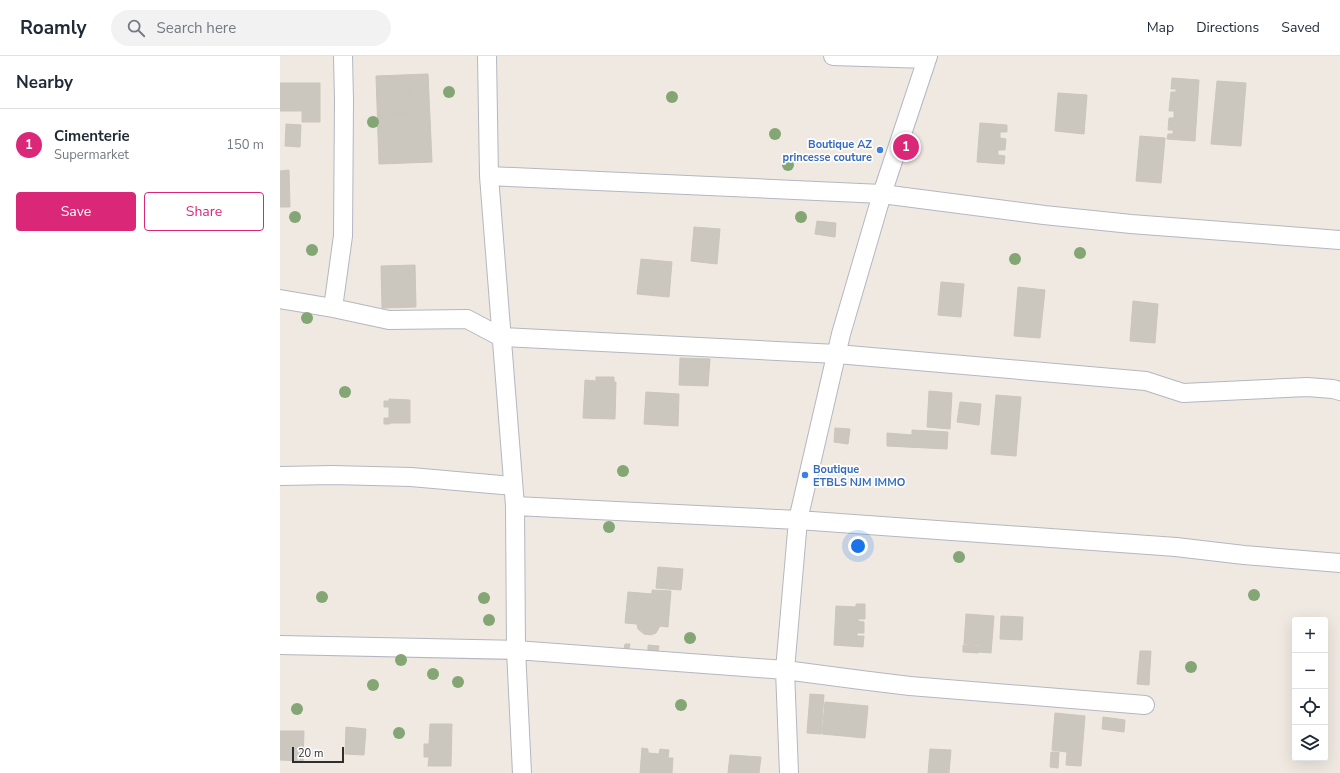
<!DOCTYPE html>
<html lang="en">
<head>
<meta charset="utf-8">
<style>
  :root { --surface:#fff; --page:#f2f2f3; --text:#1f2937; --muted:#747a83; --line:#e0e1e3; --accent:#db2777 }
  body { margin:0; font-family:"Nunito Sans",sans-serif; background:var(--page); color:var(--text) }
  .controls { position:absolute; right:12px; bottom:12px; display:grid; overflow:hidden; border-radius:4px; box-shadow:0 4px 16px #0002 }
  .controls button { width:36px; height:36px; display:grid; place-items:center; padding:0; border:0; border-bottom:1px solid var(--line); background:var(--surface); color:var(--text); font:20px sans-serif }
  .scale { position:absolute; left:12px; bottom:10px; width:52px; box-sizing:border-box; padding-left:4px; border:2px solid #2e2e2e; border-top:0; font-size:11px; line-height:14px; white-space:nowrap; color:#2e2e2e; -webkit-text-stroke:3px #fff; paint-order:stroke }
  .you { position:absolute; left:578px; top:490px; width:14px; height:14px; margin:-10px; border:3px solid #fff; border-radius:50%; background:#1a73e8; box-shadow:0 0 0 6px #1a73e833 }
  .badge { display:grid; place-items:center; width:26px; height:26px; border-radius:50%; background:var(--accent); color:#fff; font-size:13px; font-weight:700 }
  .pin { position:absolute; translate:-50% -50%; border:2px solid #fff; box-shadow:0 1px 4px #0006 }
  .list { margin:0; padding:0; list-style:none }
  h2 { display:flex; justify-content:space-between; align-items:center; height:52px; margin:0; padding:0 16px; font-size:17px }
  h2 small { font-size:13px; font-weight:400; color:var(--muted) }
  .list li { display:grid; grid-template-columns:26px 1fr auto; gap:12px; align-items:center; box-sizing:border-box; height:72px; padding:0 16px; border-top:1px solid var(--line) }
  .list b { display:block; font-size:15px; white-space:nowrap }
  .list p { margin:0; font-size:13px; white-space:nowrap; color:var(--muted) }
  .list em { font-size:13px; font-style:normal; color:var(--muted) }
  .actions { display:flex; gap:8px; padding:12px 16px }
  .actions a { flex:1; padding:9px 0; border:1px solid var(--accent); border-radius:4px; text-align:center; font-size:14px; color:var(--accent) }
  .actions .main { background:var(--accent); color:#fff }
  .icon { flex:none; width:22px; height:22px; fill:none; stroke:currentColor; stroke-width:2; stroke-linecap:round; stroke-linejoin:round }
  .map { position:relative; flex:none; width:1060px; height:717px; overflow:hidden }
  header { display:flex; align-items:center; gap:24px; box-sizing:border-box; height:56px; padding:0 20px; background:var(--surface); border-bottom:1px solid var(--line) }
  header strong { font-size:19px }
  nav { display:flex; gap:22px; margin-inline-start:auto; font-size:14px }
  .search { width:280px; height:36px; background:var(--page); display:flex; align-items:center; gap:10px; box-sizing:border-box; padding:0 14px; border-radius:22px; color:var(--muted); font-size:15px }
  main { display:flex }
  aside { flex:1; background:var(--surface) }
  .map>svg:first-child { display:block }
  .building { fill:#cbc7bf; stroke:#cbc5ba }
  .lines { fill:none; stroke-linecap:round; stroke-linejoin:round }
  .minor-casing { stroke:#b4b7c1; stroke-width:20 }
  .minor { stroke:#fff; stroke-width:18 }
  .tree { fill:#84a574 }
  .shop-dot { fill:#3f7fe0; stroke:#fff; stroke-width:1.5 }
  .labels { text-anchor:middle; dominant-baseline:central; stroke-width:3.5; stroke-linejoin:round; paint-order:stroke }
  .shop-label { font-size:11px; font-weight:bold; fill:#366cbe; stroke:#fff; text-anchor:end }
</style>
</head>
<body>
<header>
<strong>Roamly</strong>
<div class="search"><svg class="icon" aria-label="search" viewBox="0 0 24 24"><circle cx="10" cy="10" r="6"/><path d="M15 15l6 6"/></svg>Search here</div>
<nav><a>Map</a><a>Directions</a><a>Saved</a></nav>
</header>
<main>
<aside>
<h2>Nearby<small></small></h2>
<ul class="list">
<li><span class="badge">1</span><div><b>Cimenterie</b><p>Supermarket</p></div><em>150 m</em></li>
</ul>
<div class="actions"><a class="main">Save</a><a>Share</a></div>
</aside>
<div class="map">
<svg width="1060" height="717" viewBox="0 0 1060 717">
  <rect width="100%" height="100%" fill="#efe9e1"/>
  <path class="building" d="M148 18 152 106 99 108 96 20Z
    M128 20 130 57 99 59 97 22Z
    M892 22 919 24 915 85 887 83 888 78H893V74H888L889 62H894V55H889L891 36H896V33H891Z
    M937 25 966 27 961 90 931 88Z
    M0 27H40V66H22V55H0Z
    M778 37 807 39 804 78 775 75Z
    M700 67 727 69V76H720V82L726 83 725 94H718V99L725 100 724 108 697 106Z
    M6 68 21 69 20 91 5 90Z
    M860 80 885 82 881 127 856 125Z
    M9 114 10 151H0V115Z
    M537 165 556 167 555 181 535 178Z
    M414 171 440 173 437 208 411 205Z
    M361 203 392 206 389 241 357 238Z
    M135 209 136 251 102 252 101 210Z
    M661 226 684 228 681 261 658 259Z
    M738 231 765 234 760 282 734 280Z
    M853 245 878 248 875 287 850 285Z
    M400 302 430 303 428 330 399 329Z
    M316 321H334V326H336L335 363 303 362 305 324 316 325Z
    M649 335 672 337 670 373 647 371Z
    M366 336 399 338 398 370 364 368Z
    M716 339 741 341 736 400 711 398Z
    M109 343 130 344V367H110V368H104V362H109V351H104V345H109Z
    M680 346 701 348 699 369 677 366Z
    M555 372 570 373 568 388 554 386Z
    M632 374 668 376 667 393 607 390V377L632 379Z
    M378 511 403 513 401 534 376 532Z
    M372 534 391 535 388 571 380 570 376 577 371 579 364 578 358 573 357 568 345 567 348 536 372 538Z
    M576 548H585V563H578V565L584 566V577H577V580H584L583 591 554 589 556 550 576 551Z
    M686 558 714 560 711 597 698 596 699 589 684 588Z
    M721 560 743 561 742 584 720 583Z
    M345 588H350L349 593H344Z
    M368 589 379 590 378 596 368 595Z
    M683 589 698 590V597L683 596Z
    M860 595H871L869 629 857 628Z
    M530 638 544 639 541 678 527 677Z
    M545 646 588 650 585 682 542 678Z
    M775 657 805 660 801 710 786 709 787 696 772 694Z
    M823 661 845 664 844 676 822 673Z
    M150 668H172L171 710H148L149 701H144V688H149Z
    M66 671 86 673 84 699 65 698Z
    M0 675H24L23 705 0 704Z
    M362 692 368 693V697L379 698 380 693 389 694 388 702H393L392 717H360Z
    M650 693 671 694 669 717H648Z
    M771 696H779L778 712 770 711Z
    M450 699 481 701 479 717H448Z"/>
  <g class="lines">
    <defs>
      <path id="minor" d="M207 0 209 120 235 450 236 594 242 717
        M553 0 647 3
        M209 120 602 138 764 159 851 168 1060 184
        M0 243 53 252 109 264 187 263 221 281 557 298 866 325 903 337 1027 331 1053 333 1060 335
        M53 252 63 180 64 44 63 0
        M0 420 53 419 131 421 233 430
        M235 450 518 464 896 491 964 499 1060 507
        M0 589 236 594 505 614 581 624 630 630 865 649
        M509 717 505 614 518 464 561 278 602 138 648 0"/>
    </defs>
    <use href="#minor" class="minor-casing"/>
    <use href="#minor" class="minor"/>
  </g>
  <g class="tree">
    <circle cx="169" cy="36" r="6"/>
    <circle cx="392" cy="41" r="6"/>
    <circle cx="93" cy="66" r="6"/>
    <circle cx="495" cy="78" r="6"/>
    <circle cx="508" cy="109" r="6"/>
    <circle cx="15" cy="161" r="6"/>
    <circle cx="521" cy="161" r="6"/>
    <circle cx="32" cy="194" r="6"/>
    <circle cx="800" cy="197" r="6"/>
    <circle cx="735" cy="203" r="6"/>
    <circle cx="27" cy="262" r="6"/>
    <circle cx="65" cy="336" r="6"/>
    <circle cx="343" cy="415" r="6"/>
    <circle cx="329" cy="471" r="6"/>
    <circle cx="679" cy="501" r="6"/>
    <circle cx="974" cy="539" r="6"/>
    <circle cx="42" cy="541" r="6"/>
    <circle cx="204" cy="542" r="6"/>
    <circle cx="209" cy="564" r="6"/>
    <circle cx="410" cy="582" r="6"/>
    <circle cx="121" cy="604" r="6"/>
    <circle cx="911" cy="611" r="6"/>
    <circle cx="153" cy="618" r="6"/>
    <circle cx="178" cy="626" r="6"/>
    <circle cx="93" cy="629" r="6"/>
    <circle cx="401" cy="649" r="6"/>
    <circle cx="17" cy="653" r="6"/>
    <circle cx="119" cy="677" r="6"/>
  </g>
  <g class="shop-dot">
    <circle cx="600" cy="94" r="4"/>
    <circle cx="525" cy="419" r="4"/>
  </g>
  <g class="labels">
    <g class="shop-label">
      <text x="592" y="88">Boutique AZ<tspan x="592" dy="13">princesse couture</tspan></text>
      <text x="533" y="413" text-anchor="start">Boutique<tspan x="533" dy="13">ETBLS NJM IMMO</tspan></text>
    </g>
  </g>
</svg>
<div class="controls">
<button>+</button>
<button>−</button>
<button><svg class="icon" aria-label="locate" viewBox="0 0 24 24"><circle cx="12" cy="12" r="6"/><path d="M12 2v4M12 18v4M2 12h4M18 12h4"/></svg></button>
<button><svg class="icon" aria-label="layers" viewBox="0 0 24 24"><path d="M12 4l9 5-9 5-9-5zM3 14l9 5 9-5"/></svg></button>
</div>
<div class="scale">20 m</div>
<div class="you"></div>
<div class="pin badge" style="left:626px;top:91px">1</div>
</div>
</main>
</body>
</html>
